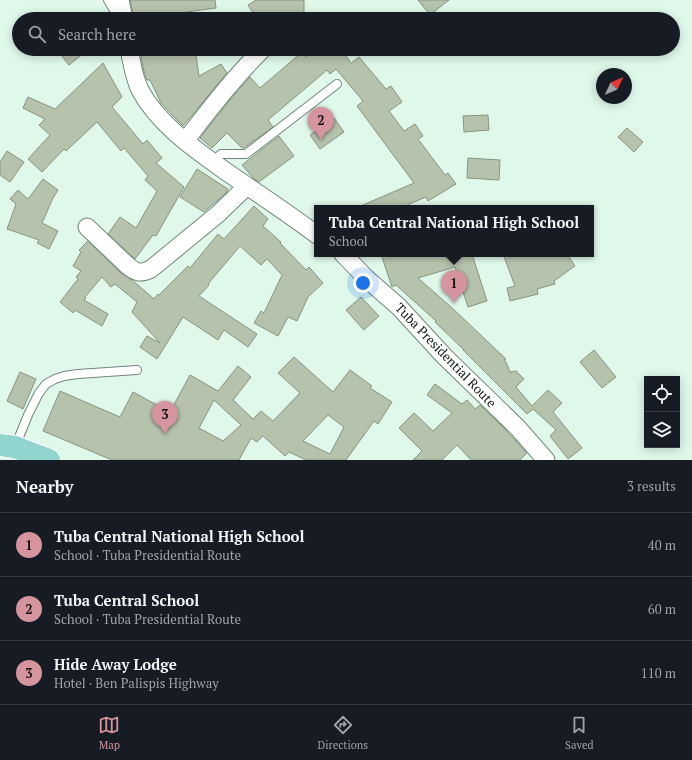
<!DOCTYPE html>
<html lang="en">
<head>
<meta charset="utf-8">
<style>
  :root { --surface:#171b24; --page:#242831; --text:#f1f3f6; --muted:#9ea1a6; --line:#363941; --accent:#d5949e }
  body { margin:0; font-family:"PT Serif",serif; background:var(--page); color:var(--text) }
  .controls { position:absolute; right:12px; bottom:12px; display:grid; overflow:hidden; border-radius:0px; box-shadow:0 2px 10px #0003 }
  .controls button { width:36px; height:36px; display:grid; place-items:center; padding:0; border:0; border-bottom:1px solid var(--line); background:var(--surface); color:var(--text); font:20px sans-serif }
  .compass { position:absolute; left:596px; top:68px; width:36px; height:36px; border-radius:50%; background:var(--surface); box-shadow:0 2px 10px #0003; rotate:46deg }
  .you { position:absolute; left:363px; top:283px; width:14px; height:14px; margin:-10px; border:3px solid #fff; border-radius:50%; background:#1a73e8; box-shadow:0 0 0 6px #1a73e833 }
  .badge { display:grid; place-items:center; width:26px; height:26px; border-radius:50%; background:var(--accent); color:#111; font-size:13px; font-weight:700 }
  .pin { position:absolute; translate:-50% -33px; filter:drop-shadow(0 1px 2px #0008) }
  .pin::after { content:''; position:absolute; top:21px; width:14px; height:12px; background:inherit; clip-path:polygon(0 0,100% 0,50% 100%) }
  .popup { position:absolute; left:314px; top:205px; width:280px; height:52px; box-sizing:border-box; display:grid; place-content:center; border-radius:0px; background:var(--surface); filter:drop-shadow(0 1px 3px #0005); font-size:13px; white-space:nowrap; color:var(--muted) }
  .popup b { font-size:15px; color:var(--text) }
  .popup::after { content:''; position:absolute; left:50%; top:100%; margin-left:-8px; border:8px solid transparent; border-top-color:var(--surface) }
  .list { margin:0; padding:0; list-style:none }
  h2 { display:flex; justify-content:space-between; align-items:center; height:52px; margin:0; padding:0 16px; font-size:17px }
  h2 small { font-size:13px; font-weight:400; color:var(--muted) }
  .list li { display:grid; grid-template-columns:26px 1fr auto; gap:12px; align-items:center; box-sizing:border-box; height:64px; padding:0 16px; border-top:1px solid var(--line) }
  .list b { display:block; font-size:15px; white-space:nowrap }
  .list p { margin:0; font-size:13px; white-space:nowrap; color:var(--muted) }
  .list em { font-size:13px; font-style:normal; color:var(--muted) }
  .icon { flex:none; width:22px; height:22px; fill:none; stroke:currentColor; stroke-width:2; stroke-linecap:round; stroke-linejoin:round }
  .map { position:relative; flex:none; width:692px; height:460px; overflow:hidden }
  .search { position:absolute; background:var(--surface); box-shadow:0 2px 10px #0003; left:12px; right:12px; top:12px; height:44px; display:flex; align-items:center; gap:10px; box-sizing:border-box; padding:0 14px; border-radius:22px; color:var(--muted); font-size:15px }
  .sheet { height:244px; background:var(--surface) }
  nav { display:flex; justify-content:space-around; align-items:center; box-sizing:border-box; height:56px; border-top:1px solid var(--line); background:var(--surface); font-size:11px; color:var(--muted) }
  nav a { display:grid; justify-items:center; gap:2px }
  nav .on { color:var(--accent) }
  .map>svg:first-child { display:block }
  .building { fill:#b5c2ac; stroke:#88947f; fill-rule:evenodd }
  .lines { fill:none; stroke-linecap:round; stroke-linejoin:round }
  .service-casing { stroke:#70877a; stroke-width:10 }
  .minor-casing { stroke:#70877a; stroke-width:19 }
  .primary-casing { stroke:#fff; stroke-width:24 }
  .service { stroke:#fff; stroke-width:8 }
  .minor { stroke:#fff; stroke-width:17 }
  .primary { stroke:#92d4ce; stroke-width:22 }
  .labels { text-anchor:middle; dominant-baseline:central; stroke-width:3; stroke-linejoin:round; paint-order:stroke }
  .street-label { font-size:13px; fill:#121b16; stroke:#fff }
</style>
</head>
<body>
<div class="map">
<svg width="692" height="460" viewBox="0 0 692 460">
  <rect width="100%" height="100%" fill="#dff8e9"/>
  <path class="building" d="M130 0H215L216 8 186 12 187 16 166 18V15L134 19Z
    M256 0H304V12L294 19H257L248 5Z
    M418 0H449L430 15Z
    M56 49H89L69 65Z
    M140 49H195L199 76 221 64 227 73 183 126 176 119 161 103 150 80H147L143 68Z
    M317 49H341L351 63 359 57 386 89 391 86 402 102 389 111 404 131 415 124 423 136 418 139 445 175 448 173 456 184 428 201 426 197 400 208H356L414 183 357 106 363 101 336 69 330 74 327 70 268 120 273 127 244 148H242L227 133 212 148 200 138 230 100 250 77 260 88 302 52 306 57Z
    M103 63 122 97 112 107 143 144 147 140 162 158 156 163 184 187 156 236 153 235 135 259 108 234 120 217 136 228 157 191 145 180 148 176 124 148 121 151 97 122 66 151 64 149 42 172 28 159 50 135 39 125 45 119 23 108 28 97 55 109Z
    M488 115 489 130 464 132 463 116Z
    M334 118 344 132 320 149 310 135Z
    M627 128 643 142 634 152 618 137Z
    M279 136 294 156 259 182 254 179 242 165Z
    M7 151 24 162 10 182 0 175V162Z
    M468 158 500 160 499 180 467 178Z
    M197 169 228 189 226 193 204 212 180 197Z
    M43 179 58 190 53 198 42 223 58 231 49 249 37 243 39 240 7 229 16 204 10 199 18 190 28 199Z
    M254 206 268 219 263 226 281 242 280 243 306 270 309 267 323 283 308 297 297 321 288 317 278 336 254 323 261 311 264 313 282 275 267 259 261 265 240 246 208 284 209 285 199 296 257 334 248 347 224 330 218 340 183 317 157 359 140 347 147 336 160 343 132 312 137 302 115 284 111 287 102 277 85 297 86 298 84 300 108 314 102 326 75 310 73 313 60 302 78 279 76 277 81 271 73 266 81 252 79 250 88 241 121 273 132 280 154 299 158 294 159 295 188 266 190 268 218 234 224 239Z
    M381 254H472L487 301 468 307 455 267 418 278 450 306 506 359 504 360 506 362 510 372 516 371 524 379 516 387 532 406 548 390 562 403 553 412 582 448 568 459 550 436 556 430 533 409 527 414 463 350H464L435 322 436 321 396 285 392 287Z
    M503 254H567L575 266 554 281 555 284 537 289 538 294 510 301 507 288 515 286Z
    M361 297 379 316 364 330 346 310Z
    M594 350 616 377 602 388 580 362Z
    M294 357 333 392 350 370 372 386 370 388 392 402 378 424 374 421 346 460H306L289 452 285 456 263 436 257 442 251 438 239 460H112L43 431 60 391 120 417 133 392 170 412 190 375 218 391 238 366 251 377 233 400 253 419 261 411 273 421 300 393 278 373ZM214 400 241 425 223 441 199 428ZM328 415 344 427 330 454 303 441Z
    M20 372 36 379 23 409 7 401Z
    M435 384 462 404 467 400 475 409 480 405 501 425 527 453 520 460H471L457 445 442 460H413L422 451 399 428 414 413 433 431 452 413 427 395Z"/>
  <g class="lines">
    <defs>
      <path id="service" d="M108 0 118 17
        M212 162 221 154H246L337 84
        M15 447 28 415 39 393 46 384 55 379 64 376 78 374 137 370"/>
      <path id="minor" d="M120 0 124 19
        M129 49C132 63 134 78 140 90 159 126 199 152 231 175 260 195 289 214 317 235
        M185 141C210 109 234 77 263 49
        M87 227 128 266C137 273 140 274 151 269L218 214 247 186
        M343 254 367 279 399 307 445 357 518 428 546 460"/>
      <path id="primary" d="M0 445 15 447 49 460"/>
    </defs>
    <use href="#service" class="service-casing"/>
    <use href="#minor" class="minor-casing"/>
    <use href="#primary" class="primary-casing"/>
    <use href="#service" class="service"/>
    <use href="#minor" class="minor"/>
    <use href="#primary" class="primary"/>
  </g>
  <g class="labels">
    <g class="street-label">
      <text transform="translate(446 355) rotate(46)">Tuba Presidential Route</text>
    </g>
  </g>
</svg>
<div class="controls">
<button><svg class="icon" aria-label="locate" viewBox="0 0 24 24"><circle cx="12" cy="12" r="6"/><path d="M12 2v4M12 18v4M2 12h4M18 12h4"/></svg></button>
<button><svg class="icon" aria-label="layers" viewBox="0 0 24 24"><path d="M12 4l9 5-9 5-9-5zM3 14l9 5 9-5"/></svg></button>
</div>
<svg class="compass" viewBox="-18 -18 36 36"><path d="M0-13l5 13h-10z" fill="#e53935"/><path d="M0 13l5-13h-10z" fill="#9ea1a6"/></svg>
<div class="you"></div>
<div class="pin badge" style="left:454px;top:303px">1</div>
<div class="popup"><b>Tuba Central National High School</b>School</div>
<div class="pin badge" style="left:321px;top:140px">2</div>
<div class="pin badge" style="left:165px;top:434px">3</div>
<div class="search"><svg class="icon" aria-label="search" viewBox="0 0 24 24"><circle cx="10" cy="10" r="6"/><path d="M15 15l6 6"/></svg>Search here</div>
</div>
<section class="sheet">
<h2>Nearby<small>3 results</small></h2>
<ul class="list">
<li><span class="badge">1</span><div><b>Tuba Central National High School</b><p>School · Tuba Presidential Route</p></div><em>40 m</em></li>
<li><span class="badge">2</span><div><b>Tuba Central School</b><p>School · Tuba Presidential Route</p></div><em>60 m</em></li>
<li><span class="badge">3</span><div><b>Hide Away Lodge</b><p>Hotel · Ben Palispis Highway</p></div><em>110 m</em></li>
</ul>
</section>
<nav>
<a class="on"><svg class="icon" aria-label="map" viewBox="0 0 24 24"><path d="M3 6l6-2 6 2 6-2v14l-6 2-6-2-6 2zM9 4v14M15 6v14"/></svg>Map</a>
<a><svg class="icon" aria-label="directions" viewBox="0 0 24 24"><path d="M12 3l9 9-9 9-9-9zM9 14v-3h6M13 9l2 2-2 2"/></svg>Directions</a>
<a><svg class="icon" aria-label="saved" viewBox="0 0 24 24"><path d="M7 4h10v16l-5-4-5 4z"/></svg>Saved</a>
</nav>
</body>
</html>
